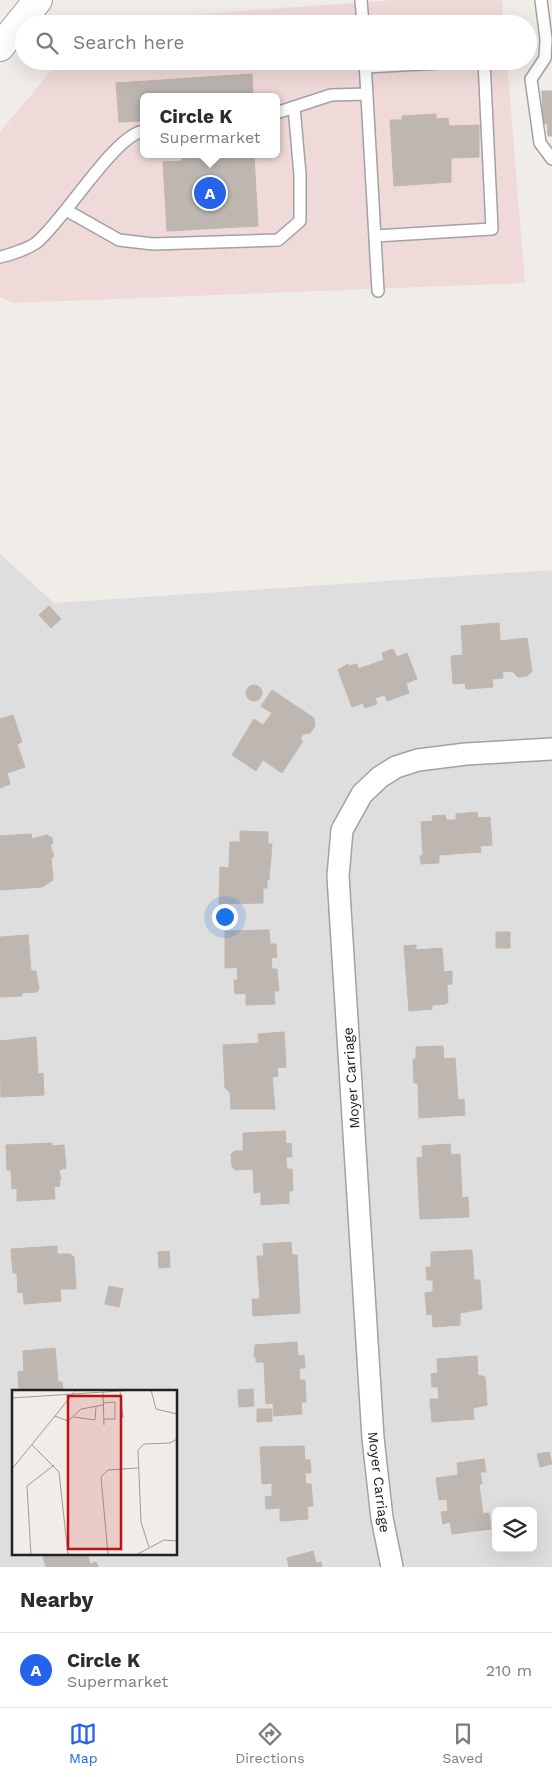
<!DOCTYPE html>
<html lang="en">
<head>
<meta charset="utf-8">
<style>
  :root { --surface:#fff; --page:#f7f7f7; --text:#2b2b33; --muted:#7c7c81; --line:#e1e1e2; --accent:#2563eb }
  body { margin:0; font-family:"Work Sans",sans-serif; background:var(--page); color:var(--text) }
  .controls { position:absolute; right:15px; bottom:15px; display:grid; overflow:hidden; border-radius:8px; box-shadow:0 5px 20px #0002 }
  .controls button { width:45px; height:45px; display:grid; place-items:center; padding:0; border:0; border-bottom:1px solid var(--line); background:var(--surface); color:var(--text); font:25px sans-serif }
  .you { position:absolute; left:224px; top:916px; width:18px; height:18px; margin:-12px; border:4px solid #fff; border-radius:50%; background:#1a73e8; box-shadow:0 0 0 8px #1a73e833 }
  .badge { display:grid; place-items:center; width:32px; height:32px; border-radius:50%; background:var(--accent); color:#fff; font-size:16px; font-weight:700 }
  .pin { position:absolute; translate:-50% -50%; border:2px solid #fff; box-shadow:0 1px 5px #0006 }
  .popup { position:absolute; left:140px; top:93px; width:140px; height:65px; box-sizing:border-box; display:grid; place-content:center; border-radius:8px; background:var(--surface); filter:drop-shadow(0 1px 4px #0005); font-size:16px; white-space:nowrap; color:var(--muted) }
  .popup b { font-size:19px; color:var(--text) }
  .popup::after { content:''; position:absolute; left:50%; top:100%; margin-left:-10px; border:10px solid transparent; border-top-color:var(--surface) }
  .list { margin:0; padding:0; list-style:none }
  h2 { display:flex; justify-content:space-between; align-items:center; height:65px; margin:0; padding:0 20px; font-size:21px }
  h2 small { font-size:16px; font-weight:400; color:var(--muted) }
  .list li { display:grid; grid-template-columns:32px 1fr auto; gap:15px; align-items:center; box-sizing:border-box; height:75px; padding:0 20px; border-top:1px solid var(--line) }
  .list b { display:block; font-size:19px; white-space:nowrap }
  .list p { margin:0; font-size:16px; white-space:nowrap; color:var(--muted) }
  .list em { font-size:16px; font-style:normal; color:var(--muted) }
  .icon { flex:none; width:28px; height:28px; fill:none; stroke:currentColor; stroke-width:2; stroke-linecap:round; stroke-linejoin:round }
  .map { position:relative; flex:none; width:552px; height:1567px; overflow:hidden }
  .search { position:absolute; background:var(--surface); box-shadow:0 5px 20px #0002; left:15px; right:15px; top:15px; height:55px; display:flex; align-items:center; gap:12px; box-sizing:border-box; padding:0 18px; border-radius:28px; color:var(--muted); font-size:19px }
  .sheet { height:140px; background:var(--surface) }
  nav { display:flex; justify-content:space-around; align-items:center; box-sizing:border-box; height:70px; border-top:1px solid var(--line); background:var(--surface); font-size:14px; color:var(--muted) }
  nav a { display:grid; justify-items:center; gap:2px }
  nav .on { color:var(--accent) }
  .map>svg:first-child { display:block }
  .residential { fill:#dfdede; fill-rule:evenodd }
  .commercial { fill:#efdad9; fill-rule:evenodd }
  .building { fill:#beb7b1; stroke:#c1b5ac }
  .lines { fill:none; stroke-linecap:round; stroke-linejoin:round }
  .service-casing { stroke:#a2a2a2; stroke-width:14 }
  .minor-casing { stroke:#a2a2a2; stroke-width:24 }
  .tertiary-casing { stroke:#a2a2a2; stroke-width:30 }
  .service { stroke:#fff; stroke-width:11 }
  .minor { stroke:#fff; stroke-width:21 }
  .tertiary { stroke:#fff; stroke-width:28 }
  .labels { text-anchor:middle; dominant-baseline:central; stroke-width:4; stroke-linejoin:round; paint-order:stroke }
  .street-label { font-size:14px; fill:#212121; stroke:#fff }
  .inset-road { fill:none; stroke:#9d9b98; stroke-width:1 }
  .view { fill:#c01115; fill-opacity:0.15; stroke:#c01115; stroke-width:2.5 }
  .inset-edge { fill:none; stroke:#212121; stroke-width:2.5 }
</style>
</head>
<body>
<div class="map">
<svg width="552" height="1567" viewBox="0 0 552 1567">
  <rect width="100%" height="100%" fill="#f0ede8"/>
  <path class="residential" d="M0 554 54 603 552 570V1567H0ZM14 1391H176V1553H14ZM496 1511H533V1548H496Z"/>
  <path class="commercial" d="M392 0H502L503 24H119L150 18Z
    M59 61H507L525 283 13 303 0 297V132ZM144 97H276V154H144Z"/>
  <path class="building" d="M252 74 253 97H144L142 121 119 122 116 83Z
    M542 91H552V136H548L547 124H543Z
    M436 114V119L448 118 449 126 479 125V157L451 158V182L394 186 390 120H402V116Z
    M218 155V159L254 156 258 226 167 231 163 162 182 161V157Z
    M49 606 61 619 51 628 39 615Z
    M499 623 500 641 527 638 532 671 527 676 518 677 512 671 502 672 503 678 492 679 493 687 466 689 465 683 453 684 451 656 463 655 461 626Z
    M393 649 397 657 407 653 417 679 406 683 409 693 387 701 385 695 375 698 377 704 365 708 363 703 352 707 338 670 348 664 349 666 357 664 358 669 384 660 382 653Z
    M246 693a8 8 0 1 1 16 0a8 8 0 1 1-16 0Z
    M272 690 314 718 315 726 310 733 303 734 300 739 303 741 282 773 263 760 256 771 232 755 254 719 263 725 272 713 261 706Z
    M13 715 22 742 17 744 25 767 7 773 10 784 0 788V719Z
    M477 812 478 818 490 817 492 845 480 846 481 852 439 855V863L421 864 420 856 423 855 421 822 433 821 432 816 445 815 446 820H456V814Z
    M240 831 268 832V844H272L269 880H267V888H263V903L219 904 220 867 229 868 230 842H240Z
    M31 834 32 839 47 835 52 838 53 843 50 845 54 856 51 858 53 880 42 887 0 890V836Z
    M269 930 270 944H276L277 957 271 958 272 969H277L279 991H274L275 1004 246 1005V993L235 994 234 980H238L237 967 225 968V931Z
    M496 932H510V948H496Z
    M28 935 31 971H36L39 989 37 992 22 993V996L0 997V937Z
    M416 945V950L442 948 444 972 452 971V984L445 985 447 986 448 1002 446 1004 432 1005V1009L409 1011 404 946Z
    M284 1032 286 1067 277 1068 278 1076 272 1077 275 1109H231L230 1092 225 1088 223 1045 259 1043 258 1034Z
    M36 1037 38 1074 43 1073 44 1095 1 1097 0 1041Z
    M443 1046 444 1059 455 1058 458 1100 464 1099 465 1115 419 1118 418 1083H414L413 1059H416V1047Z
    M285 1131 286 1144 291 1143 292 1157H286L287 1169H292L293 1191H289V1203L261 1205V1192L254 1193 253 1169 235 1170 232 1166 231 1154 235 1151H243V1133Z
    M52 1143V1146L64 1145 66 1168 59 1170 61 1180H59L60 1186 54 1187 55 1199 17 1201V1188L12 1189 11 1170H7L6 1145Z
    M450 1144 451 1155 460 1154 462 1198 468 1197 469 1217 420 1219 417 1158 423 1157 422 1146Z
    M291 1242 292 1255H297L300 1313 253 1316 252 1299H260L257 1256H264L263 1244Z
    M57 1246V1254H70L74 1257 76 1289H60L61 1301 24 1304 23 1292 18 1293 17 1273H13L11 1249Z
    M472 1250 474 1280H480L482 1309 460 1313V1325L433 1327 432 1314 427 1315 425 1293 433 1292V1280H427L426 1267H431V1252Z
    M169 1251 170 1267 159 1268 158 1252Z
    M109 1286 123 1289 119 1307 105 1304Z
    M297 1342 298 1356 304 1355 305 1368H299L300 1380H305L306 1402H301L302 1414 274 1416 273 1403 266 1404 264 1362H256V1357H254L255 1345Z
    M55 1348 58 1382H62L63 1391H19L18 1372 24 1371 23 1351Z
    M477 1356 478 1375 485 1377 487 1405 473 1408 474 1419 432 1422 430 1399H439L438 1387H432L431 1374 438 1373 437 1359Z
    M253 1389 254 1406 239 1407 238 1390Z
    M257 1409H272V1421L257 1422Z
    M304 1446 305 1460H310L311 1473H305L306 1484H311L313 1506H307L308 1519 280 1521V1508L266 1509 265 1497 272 1496V1483L262 1484 260 1447Z
    M549 1452 552 1464 540 1467 537 1454Z
    M484 1459 486 1472H480L482 1484H479L483 1514 489 1513 491 1529 452 1534 450 1522 443 1524 441 1512 448 1511 447 1499 439 1500 436 1478 458 1475 457 1463Z
    M313 1551 316 1563 321 1562 322 1567H289L287 1558Z
    M54 1553H87L90 1564 96 1562 98 1567H46L43 1557Z"/>
  <g class="lines">
    <defs>
      <path id="service" d="M361 0 363 24
        M541 0 546 39 545 58 531 79 540 143 552 159
        M365 61 378 291
        M365 67 478 61
        M276 113 331 95 367 94
        M66 210 119 240 153 244 278 240 300 221V175L294 107
        M375 236 492 229 484 61
        M0 257C10 255 27 249 36 243 63 222 115 134 144 131"/>
      <path id="minor" d="M392 1567 382 1518 373 1438 338 876 342 830 362 794 380 777 396 767 418 760 466 754 552 749"/>
      <path id="tertiary" d="M0 47 38 0"/>
    </defs>
    <use href="#service" class="service-casing"/>
    <use href="#minor" class="minor-casing"/>
    <use href="#tertiary" class="tertiary-casing"/>
    <use href="#service" class="service"/>
    <use href="#minor" class="minor"/>
    <use href="#tertiary" class="tertiary"/>
  </g>
  <g class="labels">
    <g class="street-label">
      <text transform="translate(351 1078) rotate(-94)">Moyer Carriage</text>
      <text transform="translate(379 1482) rotate(83)">Moyer Carriage</text>
    </g>
  </g>
  <g transform="translate(12 1390)">
    <rect width="165" height="165" fill="#f0ede8"/>
    <path class="inset-road" d="M139 0 144 19 165 24M108 1 111 28M91 2 92 35M0 8 123 0M91 13 103 12V29H92M43 26 56 31 69 19 91 15M62 27 83 30 84 17M20 55 47 82 56 165M0 79 64 0M137 157 129 132 126 60 132 54 158 53 165 49M19 165 15 96 42 75M96 165 89 87 96 80 126 78M124 165 152 150 165 151"/>
    <path class="view" d="M56 6H109V159H56Z"/>
    <rect width="165" height="165" class="inset-edge"/>
  </g>
</svg>
<div class="controls">
<button><svg class="icon" aria-label="layers" viewBox="0 0 24 24"><path d="M12 4l9 5-9 5-9-5zM3 14l9 5 9-5"/></svg></button>
</div>
<div class="you"></div>
<div class="pin badge" style="left:210px;top:193px">A</div>
<div class="popup"><b>Circle K</b>Supermarket</div>
<div class="search"><svg class="icon" aria-label="search" viewBox="0 0 24 24"><circle cx="10" cy="10" r="6"/><path d="M15 15l6 6"/></svg>Search here</div>
</div>
<section class="sheet">
<h2>Nearby<small></small></h2>
<ul class="list">
<li><span class="badge">A</span><div><b>Circle K</b><p>Supermarket</p></div><em>210 m</em></li>
</ul>
</section>
<nav>
<a class="on"><svg class="icon" aria-label="map" viewBox="0 0 24 24"><path d="M3 6l6-2 6 2 6-2v14l-6 2-6-2-6 2zM9 4v14M15 6v14"/></svg>Map</a>
<a><svg class="icon" aria-label="directions" viewBox="0 0 24 24"><path d="M12 3l9 9-9 9-9-9zM9 14v-3h6M13 9l2 2-2 2"/></svg>Directions</a>
<a><svg class="icon" aria-label="saved" viewBox="0 0 24 24"><path d="M7 4h10v16l-5-4-5 4z"/></svg>Saved</a>
</nav>
</body>
</html>
